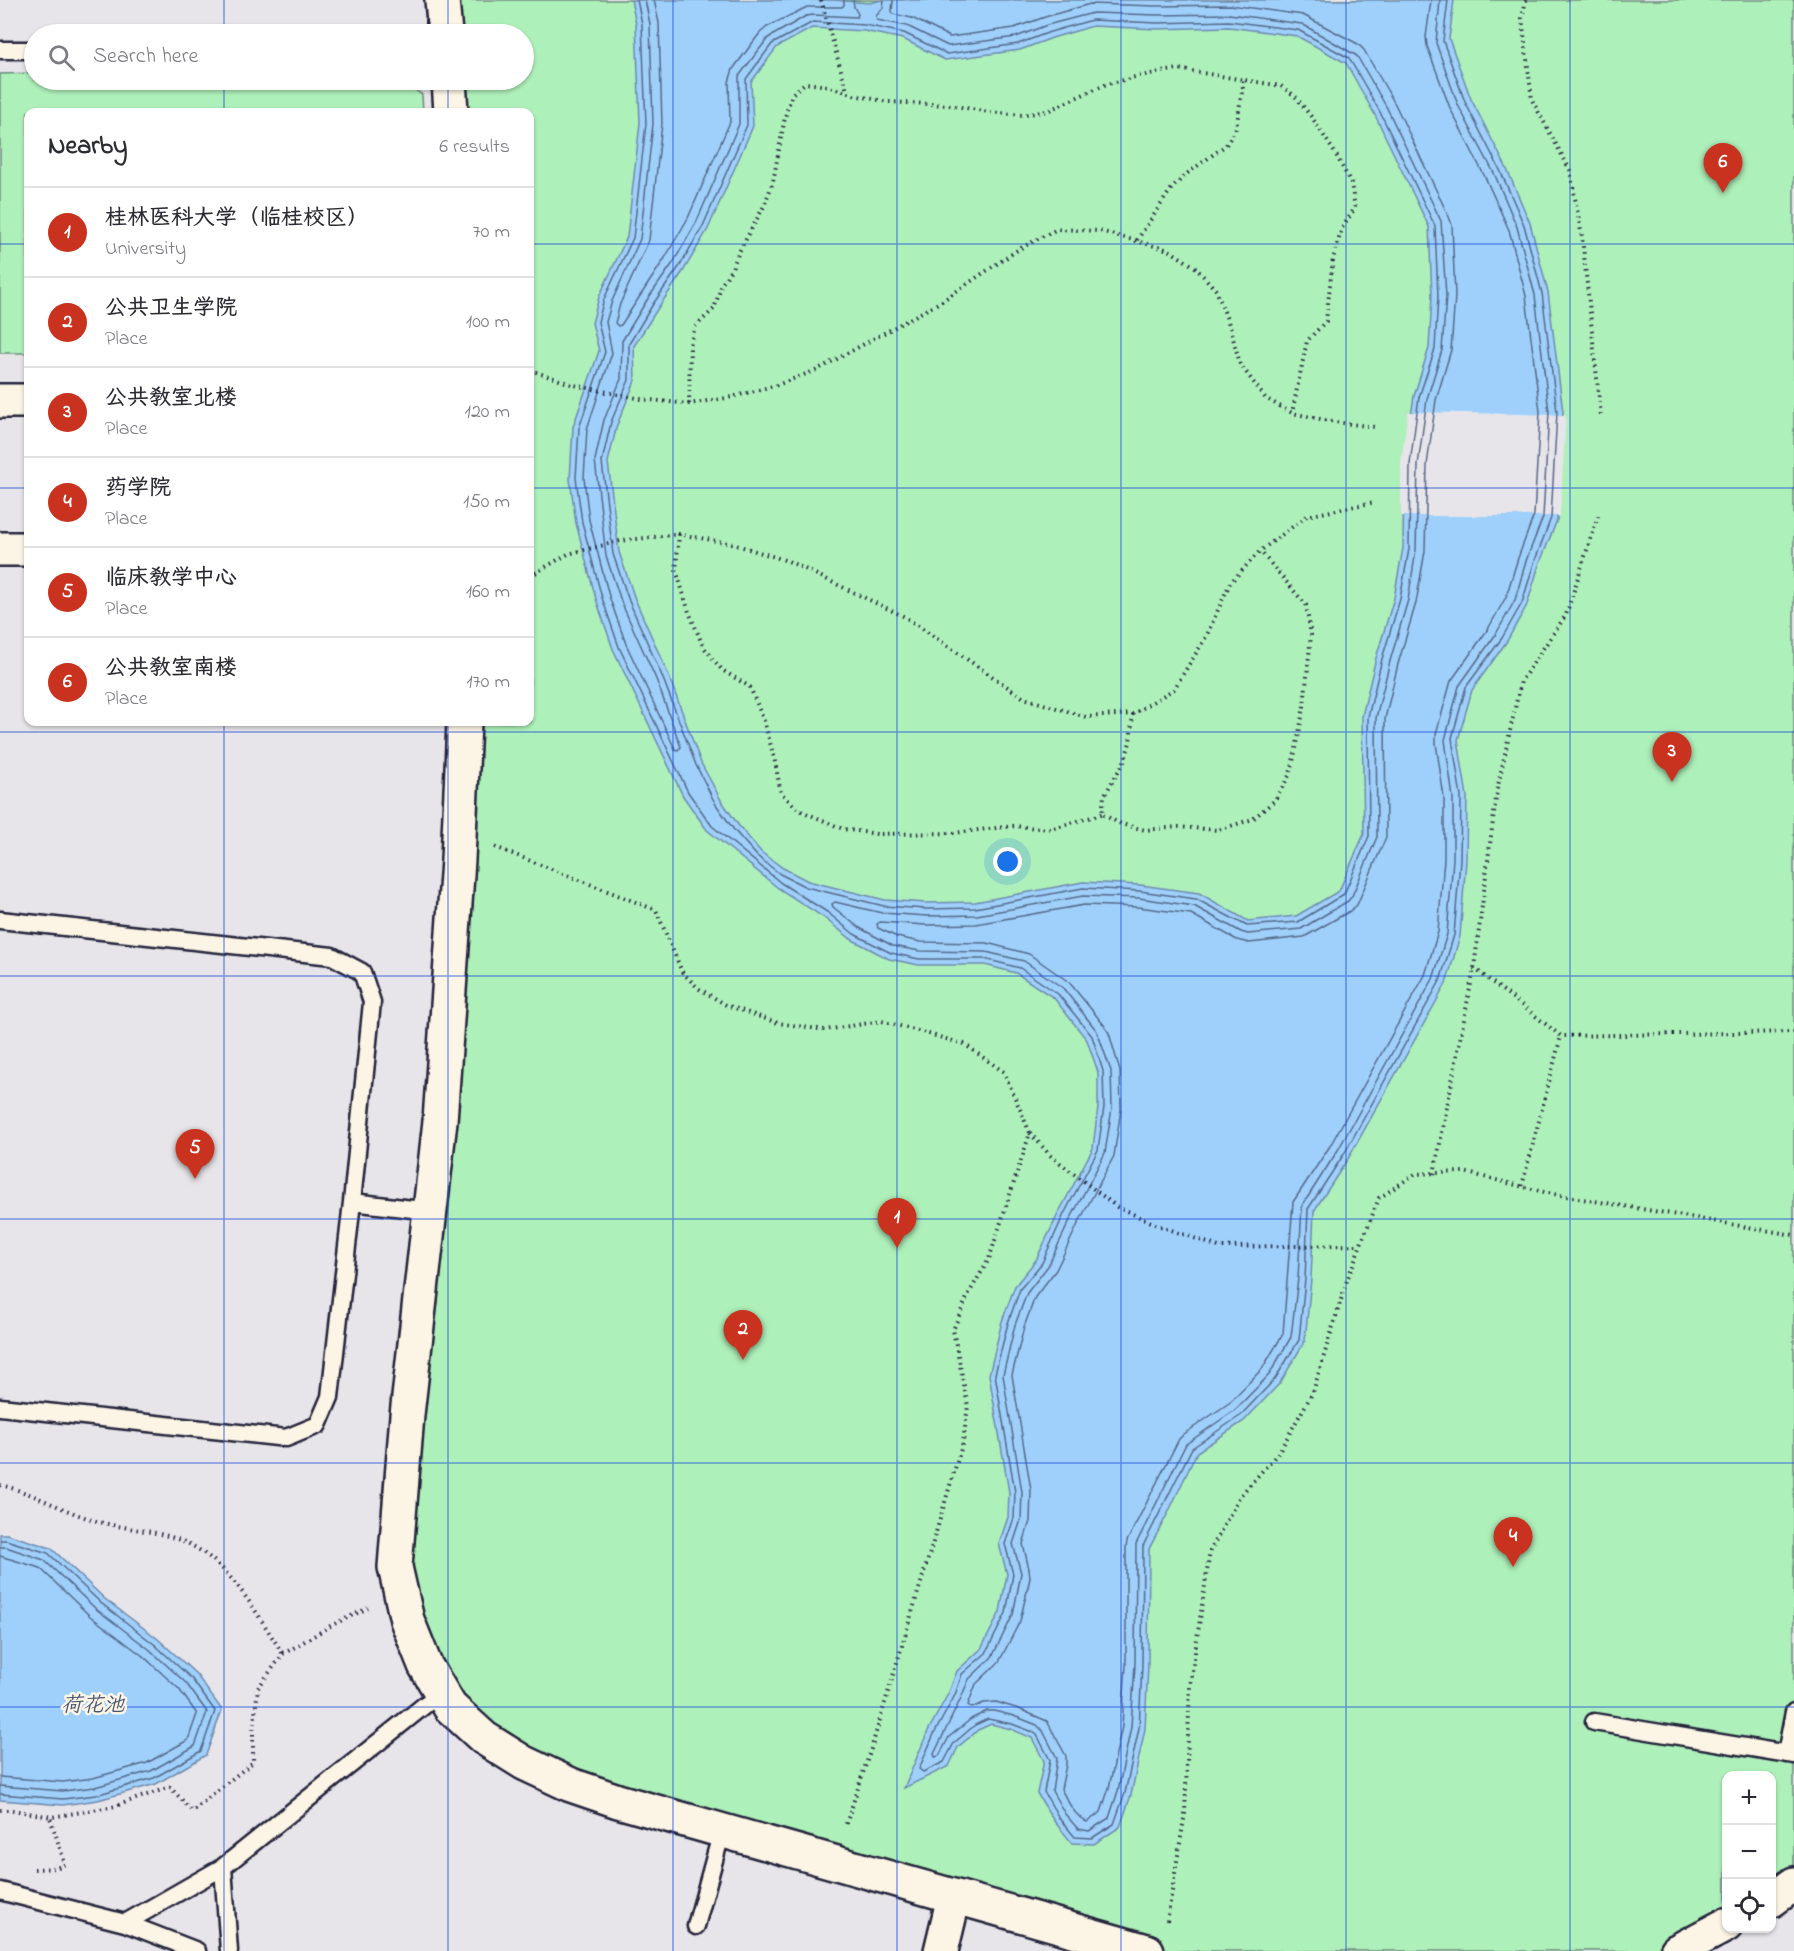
<!DOCTYPE html>
<html lang="en">
<head>
<meta charset="utf-8">
<style>
  :root { --surface:#fff; --page:#f7f7f7; --text:#2b2b33; --muted:#7c7c81; --line:#e1e1e2; --accent:#c8321e }
  body { margin:0; font-family:"Indie Flower","LXGW WenKai TC",sans-serif; background:var(--page); color:var(--text) }
  .controls { position:absolute; right:18px; bottom:18px; display:grid; overflow:hidden; border-radius:12px; box-shadow:0 2px 4px #0004 }
  .controls button { width:54px; height:54px; display:grid; place-items:center; padding:0; border:0; border-bottom:2px solid var(--line); background:var(--surface); color:var(--text); font:30px sans-serif }
  .you { position:absolute; left:1008px; top:862px; width:21px; height:21px; margin:-15px; border:4px solid #fff; border-radius:50%; background:#1a73e8; box-shadow:0 0 0 9px #1a73e833 }
  .badge { display:grid; place-items:center; width:39px; height:39px; border-radius:50%; background:var(--accent); color:#fff; font-size:20px; font-weight:700 }
  .pin { position:absolute; translate:-50% -50px; filter:drop-shadow(0 2px 3px #0008) }
  .pin::after { content:''; position:absolute; top:32px; width:21px; height:18px; background:inherit; clip-path:polygon(0 0,100% 0,50% 100%) }
  .list { margin:0; padding:0; list-style:none }
  h2 { display:flex; justify-content:space-between; align-items:center; height:78px; margin:0; padding:0 24px; font-size:26px }
  h2 small { font-size:20px; font-weight:400; color:var(--muted) }
  .list li { display:grid; grid-template-columns:39px 1fr auto; gap:18px; align-items:center; box-sizing:border-box; height:90px; padding:0 24px; border-top:2px solid var(--line) }
  .list b { display:block; font-size:22px; white-space:nowrap }
  .list p { margin:0; font-size:20px; white-space:nowrap; color:var(--muted) }
  .list em { font-size:20px; font-style:normal; color:var(--muted) }
  .icon { flex:none; width:33px; height:33px; fill:none; stroke:currentColor; stroke-width:2; stroke-linecap:round; stroke-linejoin:round }
  .map { position:relative; flex:none; width:1794px; height:1951px; overflow:hidden }
  .search { position:absolute; background:var(--surface); box-shadow:0 2px 4px #0004; left:24px; top:24px; width:510px; height:66px; display:flex; align-items:center; gap:15px; box-sizing:border-box; padding:0 21px; border-radius:33px; color:var(--muted); font-size:22px }
  .panel { position:absolute; background:var(--surface); box-shadow:0 2px 4px #0004; left:24px; top:108px; width:510px; height:618px; border-radius:12px }
  .map>svg:first-child { display:block }
  .green { fill:#aef0ba; stroke:#68897a; stroke-width:1.5 }
  .water { fill:#9fd0fb; stroke:#6d8aae; stroke-width:1.5; fill-rule:evenodd }
  .pier { fill:#e7e5e9 }
  .lines { fill:none; stroke-linecap:round; stroke-linejoin:round }
  .shore { stroke:#546888; stroke-width:1.5 }
  .service-casing { stroke:#22223b; stroke-width:21 }
  .minor-casing { stroke:#22223b; stroke-width:38 }
  .path { stroke:#22223b; stroke-width:4; stroke-dasharray:1.5 4.5; stroke-linecap:butt }
  .service { stroke:#fcf5e5; stroke-width:16 }
  .minor { stroke:#fcf5e5; stroke-width:33 }
  .grid { fill:none; stroke:#1d4ed8; stroke-width:1.5; stroke-opacity:0.55 }
  .labels { text-anchor:middle; dominant-baseline:central; stroke-width:5; stroke-linejoin:round; paint-order:stroke }
  .water-label { font-size:21px; font-style:italic; fill:#485675; stroke:#fcf5e5 }
</style>
</head>
<body>
<div class="map">
<svg width="1794" height="1951" viewBox="0 0 1794 1951">
  <rect width="100%" height="100%" fill="#e7e5e9"/>
  <filter id="ink" filterUnits="userSpaceOnUse"><feTurbulence type="fractalNoise" baseFrequency=".0167" numOctaves="2"/><feDisplacementMap in="SourceGraphic" scale="12" xChannelSelector="R" yChannelSelector="G"/><feConvolveMatrix kernelMatrix="1 2 1 2 8 2 1 2 1" color-interpolation-filters="sRGB"/></filter>
  <g filter="url(#ink)">
    <path class="green" d="M442 0H1794V1884L1772 1900V1776H1726V1925L1677 1951H1147L571 1785 441 1692 398 1513 464 722H530V112H451L449 80H524V34H445Z
      M34 73V80H402L422 95 423 112H28V353H0V74Z"/>
    <path class="water" d="M631 0H834L869 3 882 0H1454L1449 39 1471 99 1506 167 1530 223 1548 292 1563 412 1557 520 1539 565 1527 605 1507 641 1472 690 1458 740 1467 796 1466 860 1460 936 1446 984 1349 1157 1314 1211 1311 1279 1305 1341 1280 1383 1244 1421 1197 1452 1169 1511 1149 1549 1148 1665 1145 1729 1131 1795 1120 1827 1094 1844 1072 1843 1054 1821 1037 1793 1044 1761 1032 1738 1011 1729 991 1724 978 1730 958 1747 949 1766 904 1788 928 1731 949 1692 957 1671 981 1649 1000 1612 1007 1574 999 1544 1008 1517 1009 1492 989 1375 1002 1321 1015 1286 1036 1260 1059 1212 1093 1148 1098 1107V1072L1087 1040 1054 998 1016 973 985 965H919L889 959 851 939 823 917 778 888 707 830 683 796 613 649 596 599 576 523 570 479 573 427 599 351 592 323 599 297 627 237 640 123 636 24ZM1093 26 1157 29 1229 27 1297 36 1346 63 1375 115 1429 227 1432 296 1429 348 1414 396 1404 463 1403 548 1394 598 1376 658 1362 716 1364 834 1339 891 1296 916 1248 921 1199 893 1140 885 1083 882 975 902 926 903 885 900 808 881 783 868 761 852 739 826 721 800 701 763 668 674 635 599 619 552 608 462 617 425 635 381 634 346 658 308 684 270 708 229 753 126 751 82 777 47 812 28 864 31 903 39 945 60 1020 50 1052 38Z
      M0 1534H7L51 1548 105 1599 158 1639 196 1674 222 1710 206 1755 156 1784 98 1800 63 1805 0 1800Z"/>
    <path class="pier" d="M1408 412 1566 415 1560 516H1401V463Z"/>
    <g class="lines">
      <path class="shore" d="M637 0 642 24 646 124 633 238 604 299 598 322 605 352 579 428 576 478 582 522 602 598 619 647 688 792 712 826 781 883 827 912 854 934 891 953 919 959H985L1020 968 1058 994 1092 1036 1103 1071 1104 1107 1098 1150 1064 1214 1042 1263 1020 1289 1008 1323 995 1374 1015 1492 1014 1518 1005 1544 1013 1574 1006 1613 986 1653 962 1674 955 1695 934 1734 919 1769 923 1772 944 1762 954 1743 975 1725 988 1719 1012 1724 1033 1732 1037 1735 1050 1760 1044 1792 1059 1818 1075 1837 1092 1838 1114 1824 1125 1793 1139 1728 1142 1665 1143 1546 1192 1448 1240 1416 1275 1379 1299 1340 1305 1279 1308 1209 1344 1154 1440 981 1454 935 1460 860 1461 797 1452 738 1466 687 1502 638 1522 603 1534 563 1551 518 1557 412 1542 293 1524 225 1500 170 1465 102 1443 41 1448 0
        M645 0 650 24 653 124 640 239 612 301 606 322 612 353 587 429 584 478 589 520 609 596 626 644 675 749 678 750 681 747 656 679 622 604 606 556 595 460 604 420 621 379 622 341 647 300 673 263 696 223 739 124V76L768 38 806 16 813 15 857 17 858 14 854 7 853 0
        M654 0 659 23 662 124 649 240 620 304 615 323 618 326 621 325 665 258 688 218 730 122 729 82 733 69 760 33 767 27 807 7H842L844 5V0
        M884 0 883 8 876 16 877 20 907 26 948 46 1016 37 1047 25 1093 13 1157 15 1229 14 1302 24 1357 56 1387 108 1441 221 1446 296 1442 350 1427 399 1418 465 1416 550 1408 600 1390 661 1376 718 1377 837 1352 896 1348 901 1301 929 1248 934 1241 932 1194 906 1139 898 1083 896 977 915 927 916 882 913 835 902 832 904 833 907 858 927 893 946 920 951 986 952 1024 961 1063 988 1097 1031 1111 1071 1112 1108 1105 1153 1071 1218 1048 1266 1027 1293 1015 1325 1003 1375 1022 1492 1021 1520 1013 1544 1021 1573 1013 1615 992 1657 969 1679 961 1698 934 1754 935 1757 939 1756 949 1737 971 1719 987 1711H994L1014 1716 1037 1725 1043 1731 1057 1758 1052 1791 1065 1814 1078 1829 1089 1831 1109 1818 1118 1791 1131 1727 1135 1664 1136 1544 1186 1444 1235 1410 1269 1375 1291 1337 1298 1278 1302 1206 1338 1150 1433 979 1447 934 1453 859V798L1445 740 1459 686 1496 634 1515 600 1526 561 1543 517 1549 412 1535 295 1517 227 1494 173 1458 105 1436 43 1440 0
        M893 0 892 11 893 14 912 18 950 37 1014 28 1045 17 1090 4 1157 6 1230 5 1303 15 1358 44 1364 50 1395 104 1449 217 1452 225 1455 296 1451 350 1436 400 1427 465 1425 551 1416 603 1398 664 1385 719 1386 837 1357 905 1350 911 1304 937 1249 943 1237 940 1191 914 1138 907 1084 905 976 924 926 925 880 922 877 924 878 928 897 937 921 942 987 943 1029 954 1069 982 1104 1025 1109 1033 1120 1071 1121 1109 1114 1156 1079 1222 1056 1270 1035 1297 1024 1327 1012 1375 1031 1490 1030 1521 1023 1544 1029 1569 1030 1578 1020 1621 999 1662 976 1684 968 1705 972 1708 984 1703 996 1702 1019 1709 1047 1721 1066 1756V1765L1061 1789C1067 1800 1075 1817 1087 1822L1101 1812 1109 1788 1122 1726 1126 1664V1549L1127 1541 1179 1439 1184 1434 1229 1403 1262 1369 1283 1334 1293 1202 1330 1146 1425 975 1438 932 1444 859V798L1436 743V734L1451 681 1488 629 1506 597 1518 558 1534 515 1540 412 1526 296 1509 230 1485 177 1450 108 1427 46 1426 37 1431 0
        M1092 20 1157 23 1229 21 1298 30 1349 58 1380 112 1435 226 1438 296 1435 349 1419 397 1410 464 1409 549 1400 599 1382 659 1368 717 1369 836 1344 894 1298 922 1247 926 1196 899 1140 891 1083 888 975 908 926 909 884 906 806 887 780 874 757 856 734 830 715 803 696 765 662 676 629 601 613 554 602 462 611 422 629 380V344L653 304 679 267 703 226 747 125 746 79 772 44 813 22 865 25 904 33 947 54 1018 44 1050 32Z
        M0 1540H6L48 1553 101 1603 154 1644 191 1678 215 1711 201 1751 154 1778 96 1795 63 1799 0 1794
        M0 1547H6L44 1560 96 1609 149 1649 186 1683 207 1712 195 1746 151 1771 95 1787 63 1791 0 1786
        M0 1556 40 1568 90 1616 143 1656 179 1689 197 1714 188 1740 147 1763 93 1778 63 1782 0 1777"/>
      <defs>
        <path id="service" d="M0 50H34
          M0 920 332 956 362 972 372 1002 352 1202 330 1397 318 1425 286 1438 0 1407
          M352 1202 430 1211
          M1594 1722 1794 1755
          M1786 1754 1794 1712
          M223 1867 229 1951
          M0 1891 125 1923 197 1951
          M125 1923 223 1867 441 1692
          M696 1926 722 1831"/>
        <path id="minor" d="M442 0 445 34
          M449 80 451 112
          M0 401H28
          M0 549H28
          M464 722 458 860 440 1121 407 1415 395 1567 407 1620 425 1665 450 1707 484 1738 524 1763 571 1785 618 1801 1147 1951
          M1772 1900 1794 1884
          M941 1951 954 1897
          M1677 1951 1726 1925"/>
      </defs>
      <use href="#service" class="service-casing"/>
      <use href="#minor" class="minor-casing"/>
      <path class="path" d="M821 0 847 91
        M1526 0 1522 18 1532 100 1570 170 1582 237 1601 416
        M1137 240 1172 188 1188 173 1226 145 1236 128 1244 80
        M530 370 574 385 641 399 689 404 732 397 777 385 817 370 942 301 1019 249 1057 229 1100 231 1169 250 1195 267 1216 290 1230 327 1240 364 1265 398 1292 413 1335 422 1375 427
        M689 404 690 345 695 327 714 309 722 284 732 268 739 252 764 206 773 182 785 117 792 94 805 83 828 86 854 95 888 102 949 105 989 112 1023 115 1047 111 1104 85 1139 76 1178 69 1281 86 1295 96 1313 119 1335 153 1351 183 1355 208 1342 228 1333 259 1326 321 1307 341 1292 413
        M679 534 676 570 689 612 703 646 722 670 750 687 764 721 774 757 781 793 799 810 843 829 877 834 953 833 1014 826 1050 829 1102 814
        M530 576 568 554 620 541 679 534 733 544 788 561 905 617 1024 698 1086 717 1133 714 1174 689 1206 637 1230 583 1260 551 1307 516 1375 502
        M1133 714 1130 742 1125 760 1104 796 1102 814 1121 824 1145 830 1179 827 1218 830 1253 819 1275 800 1290 774 1297 744 1304 706 1311 635 1306 605 1260 551
        M495 847 656 910 682 972 698 988 726 1005 778 1023 825 1030 882 1021 964 1044 1004 1072 1030 1133 989 1259 968 1295 953 1330 968 1406 963 1442 872 1746 845 1827
        M1474 968 1561 1036 1794 1032
        M1030 1133 1051 1156 1117 1207 1160 1226 1219 1247 1360 1245
        M1434 1174 1474 968 1497 790 1521 681 1566 615 1598 516
        M1522 1186 1561 1036
        M0 1485C32 1492 59 1509 90 1519 119 1529 151 1529 180 1540 230 1560 255 1612 283 1654
        M0 1810H12L52 1817 116 1806 170 1787 192 1811 253 1762V1732L258 1688 283 1654 332 1625 368 1608
        M34 1869 56 1868 65 1864 50 1817
        M1167 1921 1185 1813 1190 1686 1210 1551 1240 1496 1279 1452 1313 1392 1347 1280 1379 1198 1415 1174 1464 1172 1548 1193 1794 1235"/>
      <use href="#service" class="service"/>
      <use href="#minor" class="minor"/>
    </g>
  </g>
  <path class="grid" d="M224 0V34M448 0V34M673 0V1951M897 0V1951M1121 0V1951M1346 0V1951M1570 0V1951M224 80V112M448 80V112M0 244H28M530 244H1794M0 488H28M530 488H1794M224 722V1951M448 722V1951M0 732H1794M0 976H1794M0 1219H1794M0 1463H1794M0 1707H1794"/>
  <g class="labels">
    <g class="water-label">
      <text x="93" y="1706">荷花池</text>
    </g>
  </g>
</svg>
<div class="controls">
<button>+</button>
<button>−</button>
<button><svg class="icon" aria-label="locate" viewBox="0 0 24 24"><circle cx="12" cy="12" r="6"/><path d="M12 2v4M12 18v4M2 12h4M18 12h4"/></svg></button>
</div>
<div class="you"></div>
<div class="pin badge" style="left:897px;top:1248px">1</div>
<div class="pin badge" style="left:743px;top:1360px">2</div>
<div class="pin badge" style="left:1672px;top:782px">3</div>
<div class="pin badge" style="left:1513px;top:1567px">4</div>
<div class="pin badge" style="left:195px;top:1179px">5</div>
<div class="pin badge" style="left:1723px;top:193px">6</div>
<div class="search"><svg class="icon" aria-label="search" viewBox="0 0 24 24"><circle cx="10" cy="10" r="6"/><path d="M15 15l6 6"/></svg>Search here</div>
<section class="panel">
<h2>Nearby<small>6 results</small></h2>
<ul class="list">
<li><span class="badge">1</span><div><b>桂林医科大学（临桂校区）</b><p>University</p></div><em>70 m</em></li>
<li><span class="badge">2</span><div><b>公共卫生学院</b><p>Place</p></div><em>100 m</em></li>
<li><span class="badge">3</span><div><b>公共教室北楼</b><p>Place</p></div><em>120 m</em></li>
<li><span class="badge">4</span><div><b>药学院</b><p>Place</p></div><em>150 m</em></li>
<li><span class="badge">5</span><div><b>临床教学中心</b><p>Place</p></div><em>160 m</em></li>
<li><span class="badge">6</span><div><b>公共教室南楼</b><p>Place</p></div><em>170 m</em></li>
</ul>
</section>
</div>
</body>
</html>
